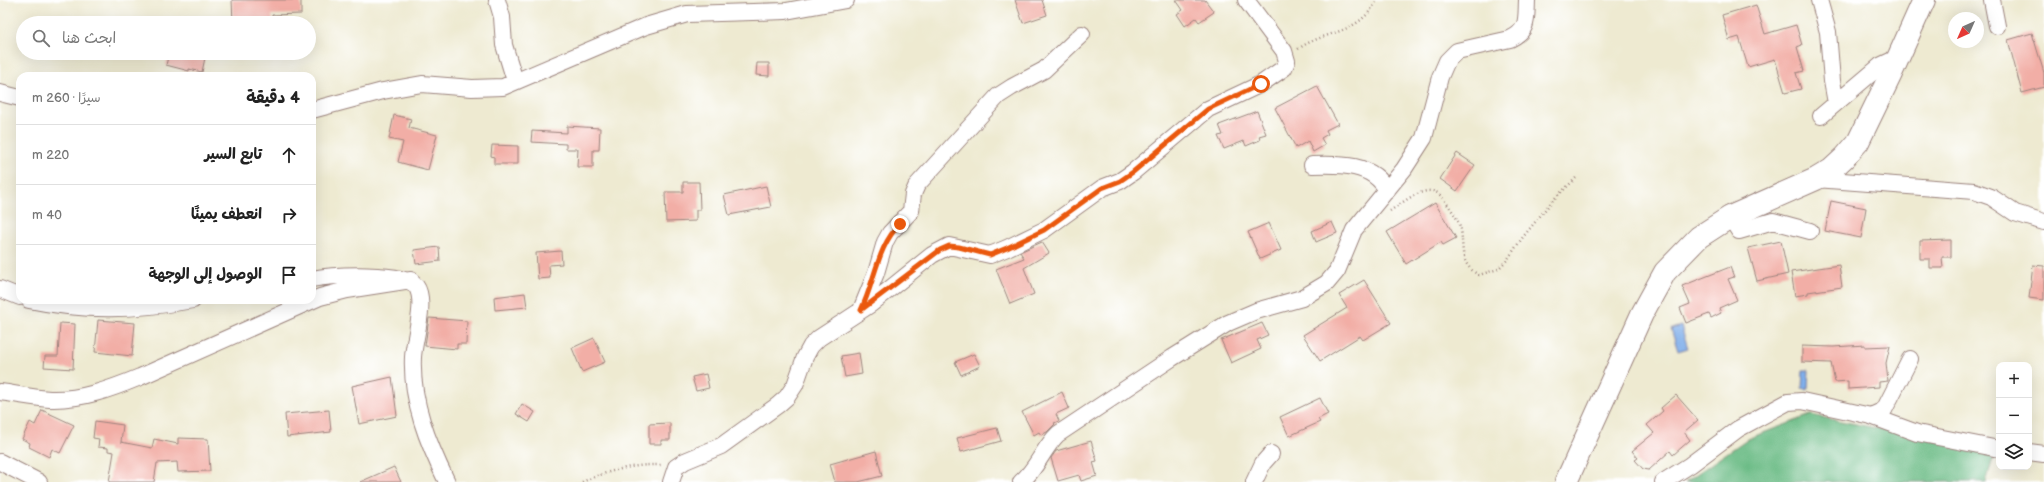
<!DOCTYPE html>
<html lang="ar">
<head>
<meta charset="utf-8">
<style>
  :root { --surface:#fff; --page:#f6f6f6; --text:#222; --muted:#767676; --line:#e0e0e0 }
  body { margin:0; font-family:"Balsamiq Sans","Playpen Sans Arabic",sans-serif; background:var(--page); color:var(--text); direction:rtl }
  .controls { position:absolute; right:12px; bottom:12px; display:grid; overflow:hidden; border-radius:8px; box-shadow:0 4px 16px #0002 }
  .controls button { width:36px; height:36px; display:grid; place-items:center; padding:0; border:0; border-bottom:1px solid var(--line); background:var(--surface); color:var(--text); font:20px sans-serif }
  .compass { position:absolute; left:1948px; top:12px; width:36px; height:36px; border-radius:50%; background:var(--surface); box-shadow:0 4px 16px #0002; rotate:225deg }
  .stop { position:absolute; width:12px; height:12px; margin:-9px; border:3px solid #ea580c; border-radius:50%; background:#fff }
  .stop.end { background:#ea580c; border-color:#fff; box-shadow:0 1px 4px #0008 }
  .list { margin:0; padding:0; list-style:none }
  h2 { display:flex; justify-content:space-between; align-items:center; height:52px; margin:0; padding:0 16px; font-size:17px }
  h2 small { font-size:13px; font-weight:400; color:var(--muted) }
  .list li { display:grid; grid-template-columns:26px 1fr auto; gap:12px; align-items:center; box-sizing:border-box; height:60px; padding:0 16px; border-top:1px solid var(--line) }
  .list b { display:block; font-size:15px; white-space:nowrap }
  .list em { font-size:13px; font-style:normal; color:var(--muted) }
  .icon { flex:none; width:22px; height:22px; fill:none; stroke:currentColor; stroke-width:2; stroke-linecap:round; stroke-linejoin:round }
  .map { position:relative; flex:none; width:2044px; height:482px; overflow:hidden; direction:ltr }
  .search { position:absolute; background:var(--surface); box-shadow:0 4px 16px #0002; left:16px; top:16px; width:300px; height:44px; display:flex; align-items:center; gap:10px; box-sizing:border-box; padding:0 14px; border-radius:22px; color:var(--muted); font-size:15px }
  .panel { position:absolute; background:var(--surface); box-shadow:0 4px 16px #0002; left:16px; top:72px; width:300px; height:232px; border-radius:12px; direction:rtl }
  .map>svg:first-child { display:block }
  .forest { fill:#6cbc86; stroke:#5b6e58 }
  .water { fill:#80afea; stroke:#65678a }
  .building { fill:#f2aea6 }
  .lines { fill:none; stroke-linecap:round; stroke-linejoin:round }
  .street-casing { stroke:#9c847e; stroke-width:18 }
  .primary-casing { stroke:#9c847e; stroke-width:24 }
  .path { stroke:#9c847e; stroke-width:2.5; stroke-dasharray:1 3; stroke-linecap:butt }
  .street { stroke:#fff; stroke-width:16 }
  .primary { stroke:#fff; stroke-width:22 }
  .route { stroke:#ea580c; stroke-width:5 }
</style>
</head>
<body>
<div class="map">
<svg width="2044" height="482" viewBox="0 0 2044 482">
  <rect width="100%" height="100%" fill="#fff"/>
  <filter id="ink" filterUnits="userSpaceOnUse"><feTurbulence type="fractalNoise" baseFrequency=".025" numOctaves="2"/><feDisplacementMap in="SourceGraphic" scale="8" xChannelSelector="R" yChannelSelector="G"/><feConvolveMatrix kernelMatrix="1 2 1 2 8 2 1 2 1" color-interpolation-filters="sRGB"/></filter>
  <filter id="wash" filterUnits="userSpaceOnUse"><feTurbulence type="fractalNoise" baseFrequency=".012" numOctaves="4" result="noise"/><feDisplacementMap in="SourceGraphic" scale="16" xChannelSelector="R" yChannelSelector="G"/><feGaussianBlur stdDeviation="0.9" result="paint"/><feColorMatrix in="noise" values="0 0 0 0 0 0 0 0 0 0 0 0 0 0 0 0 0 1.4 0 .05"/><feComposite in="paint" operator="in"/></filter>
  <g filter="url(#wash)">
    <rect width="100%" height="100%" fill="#eeead1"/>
    <path class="forest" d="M1811 415 1995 452 1986 482H1685L1747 439Z"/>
    <path class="water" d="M1681 326 1688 348 1678 351 1671 329Z
      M1803 370H1809L1808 389 1802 388Z"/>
    <g id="blocks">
      <path class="building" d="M232 0H301V14L272 15 273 23H233Z
        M1015 0H1042L1047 15 1023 23Z
        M1176 0H1205L1214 12 1199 22 1196 18 1185 26 1177 14 1183 10Z
        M1756 5 1765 34 1796 25 1802 45 1797 47 1804 71 1796 73 1801 89 1785 93 1775 59 1748 67 1739 37 1729 40 1722 15Z
        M2032 33 2044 73V87L2022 93 2008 40Z
        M169 53H206L202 72 189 69V71L166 65Z
        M757 63H769V76L756 75Z
        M1317 86 1338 124 1326 130 1328 134 1321 138 1325 145 1313 152 1308 141 1296 148 1275 108Z
        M1257 111 1266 134 1259 136 1260 140 1246 146 1244 141 1224 149 1218 136 1223 135 1219 125Z
        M394 115 411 119 409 128 437 135 428 170 398 162 403 142 389 139Z
        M567 126 600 128 599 150H593V167H577L578 149H566V144L531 142 532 131 567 133Z
        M492 145 518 146V164H494V157L491 156Z
        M1457 153 1475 165 1457 191 1440 179Z
        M683 182H699L700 210H696V221L666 222 665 192H683Z
        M766 186 771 207 729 215 724 195Z
        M1831 201 1866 208 1861 238 1825 231Z
        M1435 203 1456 238 1443 245 1441 242 1406 264 1387 232Z
        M1332 222 1337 233 1316 242 1312 231Z
        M1269 223 1281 250 1260 259 1248 232Z
        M1951 240V257H1942L1943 268H1930V259H1920V241Z
        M1781 241 1788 274 1757 281 1748 248Z
        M1042 242 1049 253 1024 268 1034 294 1010 304 996 269 1024 258 1020 252Z
        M439 247 440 261 416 264 414 250Z
        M561 251 562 264 549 265 550 278 538 279 536 253Z
        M1839 265 1842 287 1808 292V294L1795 296 1791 272Z
        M2033 265 2044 266V300L2029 298Z
        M1730 267 1734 277 1728 279 1737 300 1719 308 1721 313 1711 318 1709 314 1686 323 1680 308 1690 304 1682 286Z
        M1364 280 1391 323 1363 340 1360 336 1320 361 1303 335 1347 308 1339 295Z
        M525 293 527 307 495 310 494 297Z
        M429 318 467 321 466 344H457V349L425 346Z
        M98 320 135 323 132 356 95 352Z
        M60 323 75 324 73 369 44 367 45 356H58Z
        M1262 323 1268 335 1257 340 1261 349 1231 363 1221 340Z
        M594 338 605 362 582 372 572 348Z
        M1865 345V347L1890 346 1886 363 1888 381 1879 382V387L1848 389V381L1835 382 1831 363 1802 362V346L1833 347Z
        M859 353 862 374 845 377 841 356Z
        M974 354 980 366 961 375 955 362Z
        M706 374 709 388 696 391 692 377Z
        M392 377 397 416 359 424 352 386Z
        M1062 392 1069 408 1056 414 1059 421 1054 423 1055 424 1047 432 1041 435 1039 432 1034 435 1022 412Z
        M1676 395 1698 420 1684 432 1690 440 1673 455 1670 451 1649 470 1643 469 1635 460 1638 458 1632 451 1654 433 1647 425 1663 411 1661 408Z
        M1320 398 1328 414 1318 419 1320 422 1289 436 1280 417Z
        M522 404 535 412 529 422 516 414Z
        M42 410 74 425 60 453 52 449 49 457 29 447 30 443 22 439 30 422 35 425Z
        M329 410 331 432 287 437 285 414Z
        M95 421 123 425 121 442 152 448 154 439 178 444V438L208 439 210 471 178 472 177 462 157 463 154 482H109L114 452 108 451V448L98 447 99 439 93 438Z
        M670 423V440H661V444H649V424Z
        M997 428 1001 441 961 452 957 438Z
        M1091 441 1097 461 1093 462 1097 476 1081 481 1079 475 1058 481 1051 458 1056 451Z
        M876 451 882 476 858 482H835L830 464Z
        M394 467 401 482H360Z"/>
    </g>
  </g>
  <g filter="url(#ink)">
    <use href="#blocks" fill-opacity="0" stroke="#9c847e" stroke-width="1"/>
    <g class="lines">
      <defs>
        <path id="street" d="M497 0 502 17 504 45 515 81
          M1819 0 1828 32 1832 81 1836 103
          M1992 0 1997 26
          M0 93 20 98
          M312 110 383 91 422 84 472 88 503 87 646 26 687 14 786 11 846 0
          M1821 116 1880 66 1899 57
          M1312 165C1339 164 1374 163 1387 191
          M1816 179 1974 191 1991 197 2015 213 2044 222
          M1730 217 1739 231 1773 221 1810 231
          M312 279C331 275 404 271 416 286 427 301 414 339 413 357 411 402 428 443 447 482
          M0 289 20 297
          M29 300C86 312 136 310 193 300
          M861 310 876 273 885 242 890 233 911 211 913 194 917 185 998 96 1012 87 1044 70 1082 34
          M0 392C16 394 33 398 50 399 81 400 111 389 140 377L320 297 347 290 411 280
          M1871 416 1884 410 1910 359
          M2029 452 2044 454
          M0 462 39 482
          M671 482 676 467 685 461 721 446 778 405 787 397 795 385 805 357 811 346 819 338 871 304 932 255 949 246 990 255 1007 248 1044 230 1102 188 1120 181 1133 172 1208 109 1261 84 1284 68 1287 61 1284 51 1246 0
          M1021 482C1037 469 1043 448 1058 434L1172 358 1228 323 1256 311 1302 298 1327 283 1337 271 1354 230 1404 169 1424 138 1440 77 1447 61 1457 51 1510 39C1529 30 1526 19 1527 0
          M1254 482 1263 463 1271 454
          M1663 482 1690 465 1738 429 1788 402 1802 401 1871 416 1917 433 1999 449"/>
        <path id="primary" d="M1566 482 1642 314 1665 272 1699 237 1730 217 1816 179 1831 170 1845 157 1858 142 1890 76 1924 0"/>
      </defs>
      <use href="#street" class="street-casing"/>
      <use href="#primary" class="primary-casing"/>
      <path class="path" d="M1298 49C1327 29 1358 36 1377 0
        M1390 211C1402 203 1427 182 1440 195 1443 198 1445 202 1448 205 1453 212 1459 221 1461 230 1464 249 1459 264 1479 275L1498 269 1507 260 1523 237 1553 200 1576 178
        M582 482C607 471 634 464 661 465"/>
      <use href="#street" class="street"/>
      <use href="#primary" class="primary"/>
    </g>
  </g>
  <g class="lines" filter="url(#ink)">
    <path class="route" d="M900 224C877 246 875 282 861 310L940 250 949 246 959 247 990 255 1007 248 1044 230 1102 188 1120 181 1133 172 1208 109 1261 84"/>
  </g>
</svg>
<div class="controls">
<button>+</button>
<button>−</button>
<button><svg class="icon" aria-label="layers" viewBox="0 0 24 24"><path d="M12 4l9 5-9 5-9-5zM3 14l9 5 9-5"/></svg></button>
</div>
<svg class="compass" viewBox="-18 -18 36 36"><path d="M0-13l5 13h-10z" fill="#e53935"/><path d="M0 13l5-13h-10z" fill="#767676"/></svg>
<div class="stop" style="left:1261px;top:84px"></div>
<div class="stop end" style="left:900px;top:224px"></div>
<div class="search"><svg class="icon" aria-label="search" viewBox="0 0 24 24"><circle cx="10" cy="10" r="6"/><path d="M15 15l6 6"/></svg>ابحث هنا</div>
<section class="panel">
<h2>4 دقيقة<small>سيرًا · 260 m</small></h2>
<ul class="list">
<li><svg class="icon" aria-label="ahead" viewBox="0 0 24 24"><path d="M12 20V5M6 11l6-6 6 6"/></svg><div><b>تابع السير</b></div><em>220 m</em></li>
<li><svg class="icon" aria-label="right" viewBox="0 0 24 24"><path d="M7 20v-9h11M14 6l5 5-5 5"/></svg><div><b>انعطف يمينًا</b></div><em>40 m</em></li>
<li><svg class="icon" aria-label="arrive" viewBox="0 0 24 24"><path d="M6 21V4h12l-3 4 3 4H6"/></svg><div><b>الوصول إلى الوجهة</b></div></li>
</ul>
</section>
</div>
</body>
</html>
